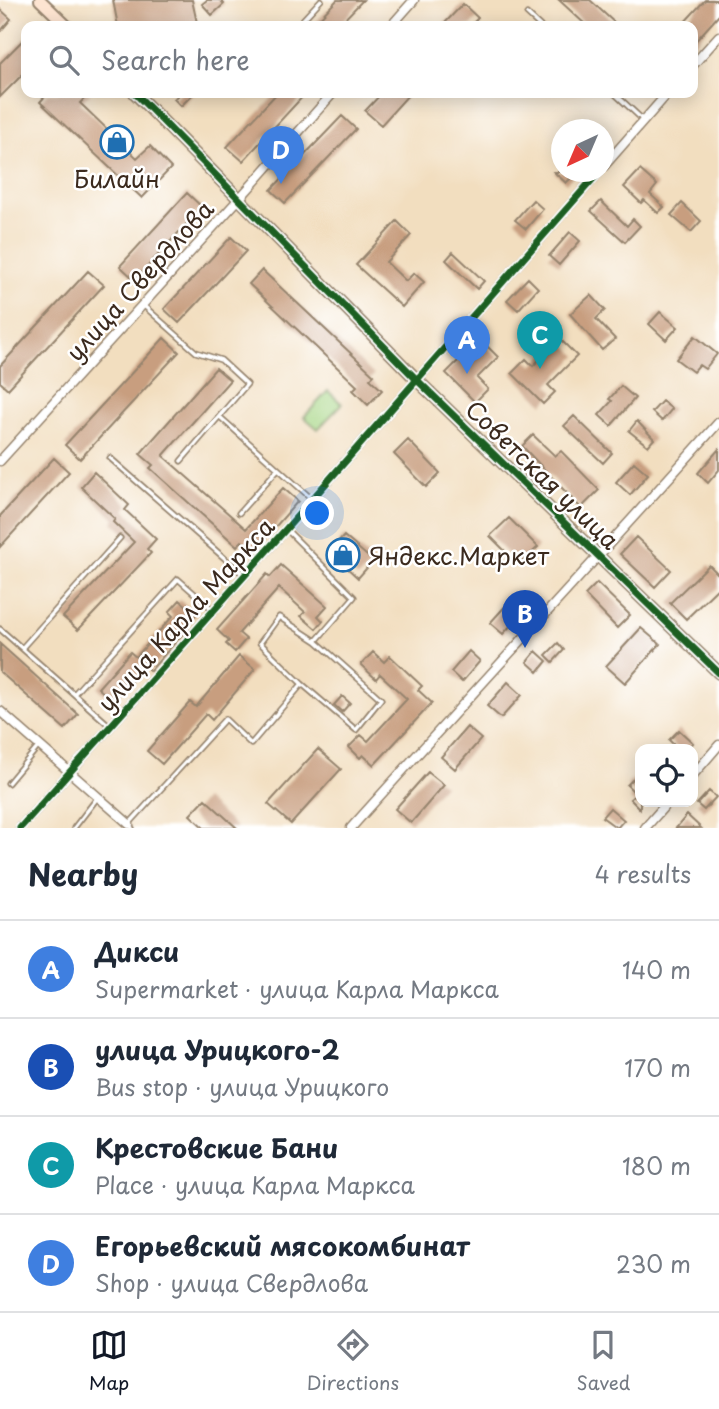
<!DOCTYPE html>
<html lang="en">
<head>
<meta charset="utf-8">
<style>
  :root { --surface:#fff; --page:#f2f2f3; --text:#1f2937; --muted:#747a83; --line:#e0e1e3; --accent:#111827 }
  body { margin:0; font-family:"Playpen Sans",sans-serif; background:var(--page); color:var(--text) }
  .controls { position:absolute; right:21px; bottom:21px; display:grid; overflow:hidden; border-radius:14px; box-shadow:0 4px 18px #0003 }
  .controls button { width:63px; height:63px; display:grid; place-items:center; padding:0; border:0; border-bottom:2px solid var(--line); background:var(--surface); color:var(--text); font:35px sans-serif }
  .compass { position:absolute; left:551px; top:119px; width:63px; height:63px; border-radius:50%; background:var(--surface); box-shadow:0 4px 18px #0003; rotate:224deg }
  .you { position:absolute; left:318px; top:514px; width:24px; height:24px; margin:-18px; border:5px solid #fff; border-radius:50%; background:#1a73e8; box-shadow:0 0 0 10px #1a73e833 }
  .badge { display:grid; place-items:center; width:46px; height:46px; border-radius:50%; background:var(--accent); color:#fff; font-size:23px; font-weight:700 }
  .pin { position:absolute; translate:-50% -58px; filter:drop-shadow(0 2px 4px #0008) }
  .pin::after { content:''; position:absolute; top:37px; width:24px; height:21px; background:inherit; clip-path:polygon(0 0,100% 0,50% 100%) }
  .list { margin:0; padding:0; list-style:none }
  h2 { display:flex; justify-content:space-between; align-items:center; height:91px; margin:0; padding:0 28px; font-size:30px }
  h2 small { font-size:23px; font-weight:400; color:var(--muted) }
  .list li { display:grid; grid-template-columns:46px 1fr auto; gap:21px; align-items:center; box-sizing:border-box; height:98px; padding:0 28px; border-top:2px solid var(--line) }
  .list b { display:block; font-size:26px; white-space:nowrap }
  .list p { margin:0; font-size:23px; white-space:nowrap; color:var(--muted) }
  .list em { font-size:23px; font-style:normal; color:var(--muted) }
  .icon { flex:none; width:38px; height:38px; fill:none; stroke:currentColor; stroke-width:2; stroke-linecap:round; stroke-linejoin:round }
  .map { position:relative; flex:none; width:719px; height:828px; overflow:hidden }
  .search { position:absolute; background:var(--surface); box-shadow:0 4px 18px #0003; left:21px; right:21px; top:21px; height:77px; display:flex; align-items:center; gap:18px; box-sizing:border-box; padding:0 24px; border-radius:14px; color:var(--muted); font-size:26px }
  .sheet { height:483px; background:var(--surface) }
  nav { display:flex; justify-content:space-around; align-items:center; box-sizing:border-box; height:98px; border-top:2px solid var(--line); background:var(--surface); font-size:19px; color:var(--muted) }
  nav a { display:grid; justify-items:center; gap:4px }
  nav .on { color:var(--accent) }
  .map>svg:first-child { display:block }
  .green { fill:#a6d684; stroke:#708051; stroke-width:2 }
  .building { fill:#c89e7f }
  .lines { fill:none; stroke-linecap:round; stroke-linejoin:round }
  .lane-casing { stroke:#96846e; stroke-width:7 }
  .street-casing { stroke:#96846e; stroke-width:11 }
  .secondary-casing { stroke:#96846e; stroke-width:14 }
  .lane { stroke:#fff; stroke-width:3.5 }
  .street { stroke:#fff; stroke-width:8 }
  .secondary { stroke:#fde4d1; stroke-width:10 }
  .cycleway-casing { stroke:#fff; stroke-width:11 }
  .cycleway { stroke:#1b5e20; stroke-width:7 }
  .labels { text-anchor:middle; dominant-baseline:central; stroke-width:5; stroke-linejoin:round; paint-order:stroke }
  .poi-label { font-size:24px; fill:#3b2a1e; stroke:#fff }
  .street-label { font-size:24px; fill:#3b2a1e; stroke:#fff }
</style>
</head>
<body>
<div class="map">
<svg width="719" height="828" viewBox="0 0 719 828">
  <rect width="100%" height="100%" fill="#fff"/>
  <filter id="ink" filterUnits="userSpaceOnUse"><feTurbulence type="fractalNoise" baseFrequency=".0143" numOctaves="2"/><feDisplacementMap in="SourceGraphic" scale="14" xChannelSelector="R" yChannelSelector="G"/><feConvolveMatrix kernelMatrix="1 2 1 2 8 2 1 2 1" color-interpolation-filters="sRGB"/></filter>
  <filter id="wash" filterUnits="userSpaceOnUse"><feTurbulence type="fractalNoise" baseFrequency=".00686" numOctaves="4" result="noise"/><feDisplacementMap in="SourceGraphic" scale="28" xChannelSelector="R" yChannelSelector="G"/><feGaussianBlur stdDeviation="1.57" result="paint"/><feColorMatrix in="noise" values="0 0 0 0 0 0 0 0 0 0 0 0 0 0 0 0 0 1.4 0 .05"/><feComposite in="paint" operator="in"/></filter>
  <g filter="url(#wash)">
    <rect width="100%" height="100%" fill="#f2debf"/>
    <path class="green" d="M328 391 342 404 318 429 304 417Z"/>
    <g id="blocks">
      <path class="building" d="M113 0H192L197 23 177 26H118Z
        M207 0H220L224 4 212 15 202 4Z
        M337 0H363L338 26H312Z
        M559 0H590L618 26H587Z
        M705 0H719V15L693 44V26H681Z
        M463 4 478 18 470 26H442Z
        M0 9 11 19 0 32Z
        M26 37V71L0 97V63Z
        M48 93H90L80 103 137 158 150 146 171 168 142 198 40 102Z
        M180 93H194L181 106 174 99Z
        M277 93H306L243 161 227 147Z
        M382 93H410L381 125 365 111Z
        M342 116 356 129 285 203 271 190Z
        M640 170 657 185 650 194 664 207 658 213 644 200 641 203 624 187Z
        M554 172H577L566 183Z
        M187 193 202 207 135 280 120 266Z
        M533 200 543 209 526 229 515 220Z
        M601 201 627 226 633 219 640 226 625 242 591 211Z
        M682 203 701 221 691 232 671 215Z
        M397 221 411 235 386 262 406 281 414 273 424 282 402 307 356 265Z
        M570 232 580 241 559 265 549 256Z
        M231 237 246 251 179 323 164 309Z
        M453 252 484 281 477 289 446 260Z
        M262 270 374 375 370 379 382 390 368 405 353 390 357 386 249 284Z
        M88 271 104 285 8 389 0 382V366Z
        M528 278 538 288 518 310 507 300Z
        M591 295 605 310 596 319 615 339 602 350 570 314Z
        M660 312 678 327 666 340 649 324Z
        M695 336 717 354 705 369 699 365 693 372 676 359Z
        M164 338 179 352 80 459 65 445Z
        M480 339 498 357 477 378 488 389 475 402 446 373Z
        M560 339 577 356 548 385 555 392 543 404 512 373 526 359 533 366Z
        M216 368 230 380 163 456 246 529 283 488 298 501 254 551 242 541 237 546 150 468 153 465 140 454Z
        M621 386 635 398 611 426 599 415 612 401 609 399Z
        M662 401 672 409 662 421 652 412Z
        M574 416 612 453 603 463 564 426Z
        M637 421 654 439 648 446 629 431Z
        M533 435 555 456 561 451 599 490 581 508 522 446Z
        M408 440 440 473 426 487 394 454Z
        M719 449V470L708 483 698 473Z
        M54 458 69 472 0 547V516Z
        M634 462 648 474 630 495 616 482Z
        M94 472 129 505 125 510 156 539 147 549 151 553 78 630 63 617 134 542 113 522 115 519 81 487Z
        M509 518 538 547 519 565 490 536Z
        M344 536 373 561 358 578 330 552Z
        M636 537 671 570 655 587 620 554Z
        M281 565 327 606 318 616 323 621 316 629 301 616 305 612 279 588 239 633 246 639 235 652 226 644 229 641 217 630 267 574 270 577Z
        M709 565 719 575V587L686 619 670 603Z
        M597 583 630 615 617 628 585 595Z
        M180 600 196 614 185 626 188 628 150 671 145 666 113 701 98 688 130 652 136 657 173 616 169 612Z
        M510 601 523 612 503 634 490 623Z
        M641 628 660 644 625 683 606 666Z
        M558 643 564 650 553 662 546 655Z
        M0 644 78 714 65 729 0 672Z
        M469 651 480 661 462 682 451 672Z
        M536 651 547 661 538 672 527 662Z
        M373 652 384 662 390 656 422 686 418 690 432 703 374 765 363 755 360 758 349 747 361 735 368 741 407 699 380 674 376 679 361 665Z
        M239 656 255 669 212 720 206 714 162 764 147 751 190 702 196 707Z
        M508 682 522 695 501 718 487 706Z
        M342 696 350 703 342 712 334 705Z
        M467 727 481 739 455 769 441 757Z
        M679 730 693 743 686 749H678L669 740Z
        M318 749 341 769 291 824 268 804Z
        M428 772 444 785 411 823 395 809Z
        M635 777 640 783V809L630 799 636 794 627 785Z
        M709 791 716 797 704 810 697 804Z
        M205 799 237 828H204L190 815Z
        M610 808 624 820 617 828 602 817Z
        M687 815 701 828H676Z"/>
    </g>
  </g>
  <g filter="url(#ink)">
    <use href="#blocks" fill-opacity="0" stroke="#96846e" stroke-width="2"/>
    <g class="lines">
      <defs>
        <path id="lane" d="M527 14 540 26
          M297 26 321 0
          M614 93 643 120
          M144 306 196 352 221 360 247 384 181 461
          M220 417 312 499
          M110 458 245 576
          M239 513 278 469
          M286 529 354 597 316 641 381 699 356 730 302 684 260 643 279 617 316 641
          M0 629 109 725
          M22 648 120 538
          M74 694 178 579 212 609
          M8 783 38 747
          M74 828 98 797
          M132 828 129 824 225 719 251 744 302 684"/>
        <path id="street" d="M391 26 414 0
          M693 65 719 36
          M604 166 668 93
          M0 461 248 189 333 93
          M0 711 129 824
          M693 775 719 745
          M20 828 286 529 599 172
          M351 828C473 692 598 558 719 422
          M645 828 668 802"/>
        <path id="secondary" d="M40 0 67 26
          M135 93 416 379 719 673"/>
      </defs>
      <use href="#lane" class="lane-casing"/>
      <use href="#street" class="street-casing"/>
      <use href="#secondary" class="secondary-casing"/>
      <use href="#lane" class="lane"/>
      <use href="#street" class="street"/>
      <use href="#secondary" class="secondary"/>
      <defs>
        <path id="cycleway" d="M135 93 416 379 719 673
          M20 828 286 529 599 172"/>
      </defs>
      <use href="#cycleway" class="cycleway-casing"/>
      <use href="#cycleway" class="cycleway"/>
    </g>
  </g>
  <defs>
    <symbol id="shop-ring" viewBox="-11 -11 22 22"><circle r="9.5" fill="#fff" stroke="#1f6fb2" stroke-width="1.5"/><path d="M-5-2.5h2.3a2.7 3.5 0 0 1 5.4 0H5L5.5 6h-11ZM-1.5-2.5h3a1.5 2.3 0 0 0-3 0Z" fill="#1f6fb2"/></symbol>
  </defs>
  <g fill-rule="evenodd">
    <use href="#shop-ring" x="98" y="123" width="38" height="38"/>
    <use href="#shop-ring" x="324" y="536" width="38" height="38"/>
  </g>
  <g class="labels">
    <g class="poi-label">
      <text x="117" y="178">Билайн</text>
      <text x="368" y="555" text-anchor="start">Яндекс.Маркет</text>
    </g>
    <g class="street-label">
      <text transform="translate(139 280) rotate(-48)">улица Свердлова</text>
      <text transform="translate(543 474) rotate(44)">Советская улица</text>
      <text transform="translate(185 614) rotate(-48)">улица Карла Маркса</text>
    </g>
  </g>
</svg>
<div class="controls">
<button><svg class="icon" aria-label="locate" viewBox="0 0 24 24"><circle cx="12" cy="12" r="6"/><path d="M12 2v4M12 18v4M2 12h4M18 12h4"/></svg></button>
</div>
<svg class="compass" viewBox="-18 -18 36 36"><path d="M0-13l5 13h-10z" fill="#e53935"/><path d="M0 13l5-13h-10z" fill="#747a83"/></svg>
<div class="you"></div>
<div class="pin badge" style="left:467px;top:374px;background:#3f7fe0">A</div>
<div class="pin badge" style="left:525px;top:648px;background:#1a4fb4">B</div>
<div class="pin badge" style="left:540px;top:369px;background:#0f9aa8">C</div>
<div class="pin badge" style="left:281px;top:184px;background:#3f7fe0">D</div>
<div class="search"><svg class="icon" aria-label="search" viewBox="0 0 24 24"><circle cx="10" cy="10" r="6"/><path d="M15 15l6 6"/></svg>Search here</div>
</div>
<section class="sheet">
<h2>Nearby<small>4 results</small></h2>
<ul class="list">
<li><span class="badge" style="background:#3f7fe0">A</span><div><b>Дикси</b><p>Supermarket · улица Карла Маркса</p></div><em>140 m</em></li>
<li><span class="badge" style="background:#1a4fb4">B</span><div><b>улица Урицкого-2</b><p>Bus stop · улица Урицкого</p></div><em>170 m</em></li>
<li><span class="badge" style="background:#0f9aa8">C</span><div><b>Крестовские Бани</b><p>Place · улица Карла Маркса</p></div><em>180 m</em></li>
<li><span class="badge" style="background:#3f7fe0">D</span><div><b>Егорьевский мясокомбинат</b><p>Shop · улица Свердлова</p></div><em>230 m</em></li>
</ul>
</section>
<nav>
<a class="on"><svg class="icon" aria-label="map" viewBox="0 0 24 24"><path d="M3 6l6-2 6 2 6-2v14l-6 2-6-2-6 2zM9 4v14M15 6v14"/></svg>Map</a>
<a><svg class="icon" aria-label="directions" viewBox="0 0 24 24"><path d="M12 3l9 9-9 9-9-9zM9 14v-3h6M13 9l2 2-2 2"/></svg>Directions</a>
<a><svg class="icon" aria-label="saved" viewBox="0 0 24 24"><path d="M7 4h10v16l-5-4-5 4z"/></svg>Saved</a>
</nav>
</body>
</html>
